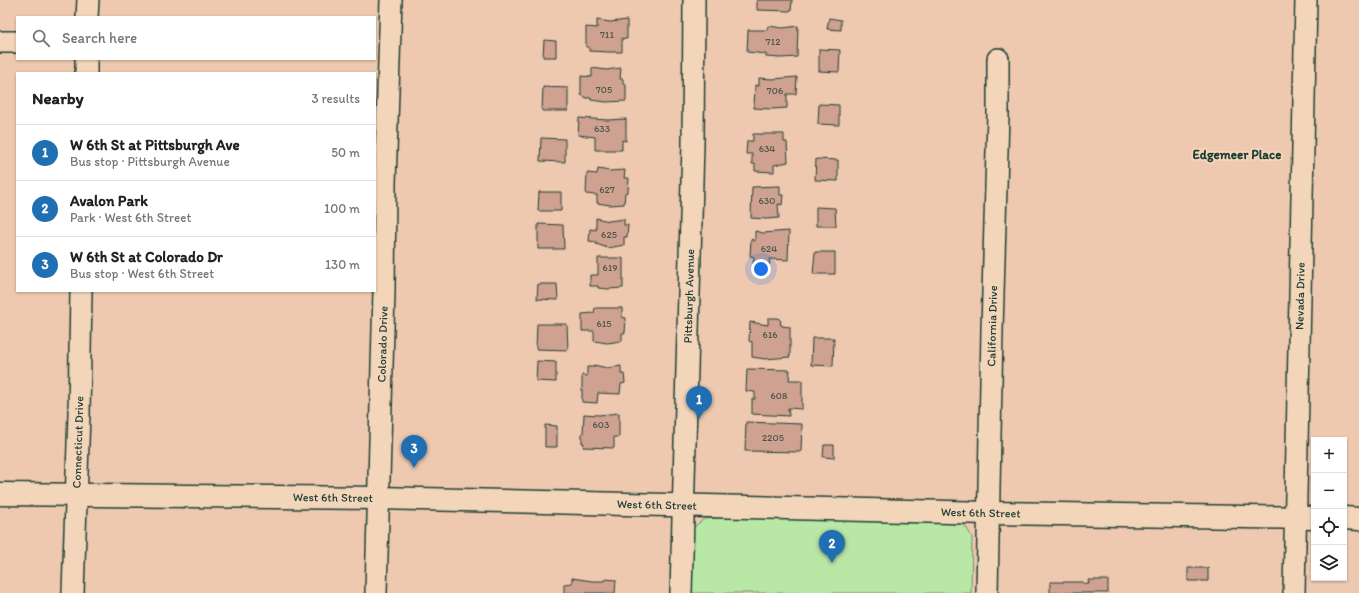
<!DOCTYPE html>
<html lang="en">
<head>
<meta charset="utf-8">
<style>
  :root { --surface:#fff; --page:#f2f2f2; --text:#222; --muted:#767676; --line:#e0e0e0; --accent:#1f6fb2 }
  body { margin:0; font-family:Itim,sans-serif; background:var(--page); color:var(--text) }
  .controls { position:absolute; right:12px; bottom:12px; display:grid; overflow:hidden; border-radius:0px; box-shadow:0 1px 3px #0004 }
  .controls button { width:36px; height:36px; display:grid; place-items:center; padding:0; border:0; border-bottom:1px solid var(--line); background:var(--surface); color:var(--text); font:20px sans-serif }
  .you { position:absolute; left:761px; top:269px; width:14px; height:14px; margin:-10px; border:3px solid #fff; border-radius:50%; background:#1a73e8; box-shadow:0 0 0 6px #1a73e833 }
  .badge { display:grid; place-items:center; width:26px; height:26px; border-radius:50%; background:var(--accent); color:#fff; font-size:13px; font-weight:700 }
  .pin { position:absolute; translate:-50% -33px; filter:drop-shadow(0 1px 2px #0008) }
  .pin::after { content:''; position:absolute; top:21px; width:14px; height:12px; background:inherit; clip-path:polygon(0 0,100% 0,50% 100%) }
  .list { margin:0; padding:0; list-style:none }
  h2 { display:flex; justify-content:space-between; align-items:center; height:52px; margin:0; padding:0 16px; font-size:17px }
  h2 small { font-size:13px; font-weight:400; color:var(--muted) }
  .list li { display:grid; grid-template-columns:26px 1fr auto; gap:12px; align-items:center; box-sizing:border-box; height:56px; padding:0 16px; border-top:1px solid var(--line) }
  .list b { display:block; font-size:15px; white-space:nowrap }
  .list p { margin:0; font-size:13px; white-space:nowrap; color:var(--muted) }
  .list em { font-size:13px; font-style:normal; color:var(--muted) }
  .icon { flex:none; width:22px; height:22px; fill:none; stroke:currentColor; stroke-width:2; stroke-linecap:round; stroke-linejoin:round }
  .map { position:relative; flex:none; width:1359px; height:593px; overflow:hidden }
  .search { position:absolute; background:var(--surface); box-shadow:0 1px 3px #0004; left:16px; top:16px; width:360px; height:44px; display:flex; align-items:center; gap:10px; box-sizing:border-box; padding:0 14px; border-radius:0px; color:var(--muted); font-size:15px }
  .panel { position:absolute; background:var(--surface); box-shadow:0 1px 3px #0004; left:16px; top:72px; width:360px; height:220px; border-radius:0px }
  .map>svg:first-child { display:block }
  .green { fill:#b9e7a5; stroke:#6c926c }
  .building { fill:#cfa190; stroke:#1f3d34 }
  .lines { fill:none; stroke-linecap:round; stroke-linejoin:round }
  .street-casing { stroke:#1f3d34; stroke-width:24 }
  .secondary-casing { stroke:#1f3d34; stroke-width:25 }
  .street { stroke:#f3d6ba; stroke-width:21 }
  .secondary { stroke:#f3d6ba; stroke-width:22 }
  .labels { text-anchor:middle; dominant-baseline:central; stroke-width:4; stroke-linejoin:round; paint-order:stroke }
  .number-label { font-size:10px; fill:#4b564b }
  .street-label { font-size:12px; fill:#1f3d34; stroke:#f3d6ba }
  .neighbourhood-label { font-size:13px; font-weight:bold; fill:#1f3d34; stroke:#f3d6ba }
</style>
</head>
<body>
<div class="map">
<svg width="1359" height="593" viewBox="0 0 1359 593">
  <rect width="100%" height="100%" fill="#eec9b0"/>
  <filter id="ink" filterUnits="userSpaceOnUse"><feTurbulence type="fractalNoise" baseFrequency=".025" numOctaves="2"/><feDisplacementMap in="SourceGraphic" scale="8" xChannelSelector="R" yChannelSelector="G"/><feConvolveMatrix kernelMatrix="1 2 1 2 8 2 1 2 1" color-interpolation-filters="sRGB"/></filter>
  <g filter="url(#ink)">
    <path class="green" d="M749 516 961 524 966 527 972 537 971 593H692L693 528 704 519Z"/>
    <path class="building" d="M757 0H792L791 11 757 10Z
      M829 18 841 20V30L827 29Z
      M597 20 610 22 627 20V39L622 38V52H609L589 51V47H586V27L597 28Z
      M768 26 783 28 798 26 797 57 781 58 766 57V54L747 52 748 30H767Z
      M544 40 556 41V57H543Z
      M819 49 840 50 839 72 819 71Z
      M592 68 606 70 621 68 620 79H623V84L626 85V101L606 102 591 100V98H587L581 95V76L592 77Z
      M797 77 796 94H787V108L772 109 754 108 755 85 759 86V78L772 79Z
      M543 87 568 88V111H542Z
      M819 104 839 105V125L818 124Z
      M579 118 608 120 626 119V141L622 140V150H595V137L578 135Z
      M753 134H784V142H787L788 162 774 165V172L755 171V164H752V154H746L747 141H753Z
      M541 138 565 139V162L540 161Z
      M816 159 838 160V181L815 180Z
      M598 169 610 171 625 170 624 178H629L628 192 625 193 624 204 610 205 597 203V195L586 194 587 173 597 174Z
      M780 186V195H783L782 205 778 204 779 218 766 219 751 218 752 187Z
      M539 192H561V211H538Z
      M816 207 835 208 836 226H816Z
      M596 218 609 221 624 219V225H628L627 237H624V245L608 248 596 244V242L589 241 590 229 596 230Z
      M538 224 563 225 564 249H538Z
      M755 231 763 233 789 231 788 260 769 259 770 264 762 266 753 264 754 257 750 256 751 239 755 241Z
      M815 252H835V274H813Z
      M598 258H623V288L609 289 598 288V286H590V275H598Z
      M538 284H557L558 300 537 299Z
      M595 308H622V317L626 318 625 333H622V341L607 343 594 341V331H582V314L594 313Z
      M768 318H778L781 321 780 324 782 325V326L790 327V357L765 359 752 357V342L749 341 750 322 768 325Z
      M537 324H567L568 350 536 349Z
      M812 338H834L833 366 811 365Z
      M537 361 556 362V382L536 381Z
      M594 365 607 368 621 366V374H624L625 383 621 384 620 394 598 393 597 403 582 402V375L587 376V367H594Z
      M747 369 790 370 789 380H802V409L788 408 789 416 752 414V399H755V392L746 391Z
      M619 413V437H614V448L583 447 584 443H582V433H583L584 414 599 415Z
      M746 422 802 424 801 452 745 451Z
      M545 425 557 426V447H545Z
      M824 445H834V458L823 457Z
      M1188 568H1208V581H1188Z
      M572 578 592 581H604L605 579 616 580 615 593H564V584L572 583Z
      M1088 580H1108V593H1050V582H1083V583L1089 584Z"/>
    <g class="lines">
      <defs>
        <g id="street">
          <path d="M87 17 88 0"/>
          <path d="M0 42H17"/>
          <path d="M86 73V59"/>
          <path id="s1" d="M73 593 79 414 81 291"/>
          <path id="s2" d="M376 593 384 291 385 183 391 0"/>
          <path id="s3" d="M681 593 693 144 694 0"/>
          <path id="s4" d="M987 593 992 330 998 115V59"/>
          <path id="s5" d="M1294 593 1306 0"/>
        </g>
        <g id="secondary">
          <path id="s6" d="M0 494 378 498 989 513 1314 518"/>
          <path d="M1344 518 1359 519"/>
        </g>
      </defs>
      <use href="#street" class="street-casing"/>
      <use href="#secondary" class="secondary-casing"/>
      <use href="#street" class="street"/>
      <use href="#secondary" class="secondary"/>
    </g>
  </g>
  <g class="labels">
    <g class="number-label">
      <text x="607" y="34">711</text>
      <text x="773" y="41">712</text>
      <text x="604" y="89">705</text>
      <text x="775" y="90">706</text>
      <text x="602" y="128">633</text>
      <text x="767" y="148">634</text>
      <text x="607" y="189">627</text>
      <text x="767" y="200">630</text>
      <text x="609" y="234">625</text>
      <text x="769" y="248">624</text>
      <text x="610" y="267">619</text>
      <text x="604" y="323">615</text>
      <text x="770" y="334">616</text>
      <text x="779" y="395">608</text>
      <text x="601" y="424">603</text>
      <text x="773" y="437">2205</text>
    </g>
    <g class="street-label">
      <text stroke="none"><textPath href="#s3" startOffset="297">Pittsburgh Avenue</textPath></text>
      <text stroke="none"><textPath href="#s5" startOffset="297">Nevada Drive</textPath></text>
      <text stroke="none"><textPath href="#s4" startOffset="267">California Drive</textPath></text>
      <text stroke="none"><textPath href="#s2" startOffset="249">Colorado Drive</textPath></text>
      <text stroke="none"><textPath href="#s1" startOffset="151">Connecticut Drive</textPath></text>
      <text stroke="none"><textPath href="#s6" startOffset="333">West 6th Street</textPath></text>
      <text stroke="none"><textPath href="#s6" startOffset="657">West 6th Street</textPath></text>
      <text stroke="none"><textPath href="#s6" startOffset="981">West 6th Street</textPath></text>
    </g>
    <g class="neighbourhood-label">
      <text x="1237" y="154">Edgemeer Place</text>
    </g>
  </g>
</svg>
<div class="controls">
<button>+</button>
<button>−</button>
<button><svg class="icon" aria-label="locate" viewBox="0 0 24 24"><circle cx="12" cy="12" r="6"/><path d="M12 2v4M12 18v4M2 12h4M18 12h4"/></svg></button>
<button><svg class="icon" aria-label="layers" viewBox="0 0 24 24"><path d="M12 4l9 5-9 5-9-5zM3 14l9 5 9-5"/></svg></button>
</div>
<div class="you"></div>
<div class="pin badge" style="left:699px;top:419px">1</div>
<div class="pin badge" style="left:832px;top:563px">2</div>
<div class="pin badge" style="left:414px;top:468px">3</div>
<div class="search"><svg class="icon" aria-label="search" viewBox="0 0 24 24"><circle cx="10" cy="10" r="6"/><path d="M15 15l6 6"/></svg>Search here</div>
<section class="panel">
<h2>Nearby<small>3 results</small></h2>
<ul class="list">
<li><span class="badge">1</span><div><b>W 6th St at Pittsburgh Ave</b><p>Bus stop · Pittsburgh Avenue</p></div><em>50 m</em></li>
<li><span class="badge">2</span><div><b>Avalon Park</b><p>Park · West 6th Street</p></div><em>100 m</em></li>
<li><span class="badge">3</span><div><b>W 6th St at Colorado Dr</b><p>Bus stop · West 6th Street</p></div><em>130 m</em></li>
</ul>
</section>
</div>
</body>
</html>
